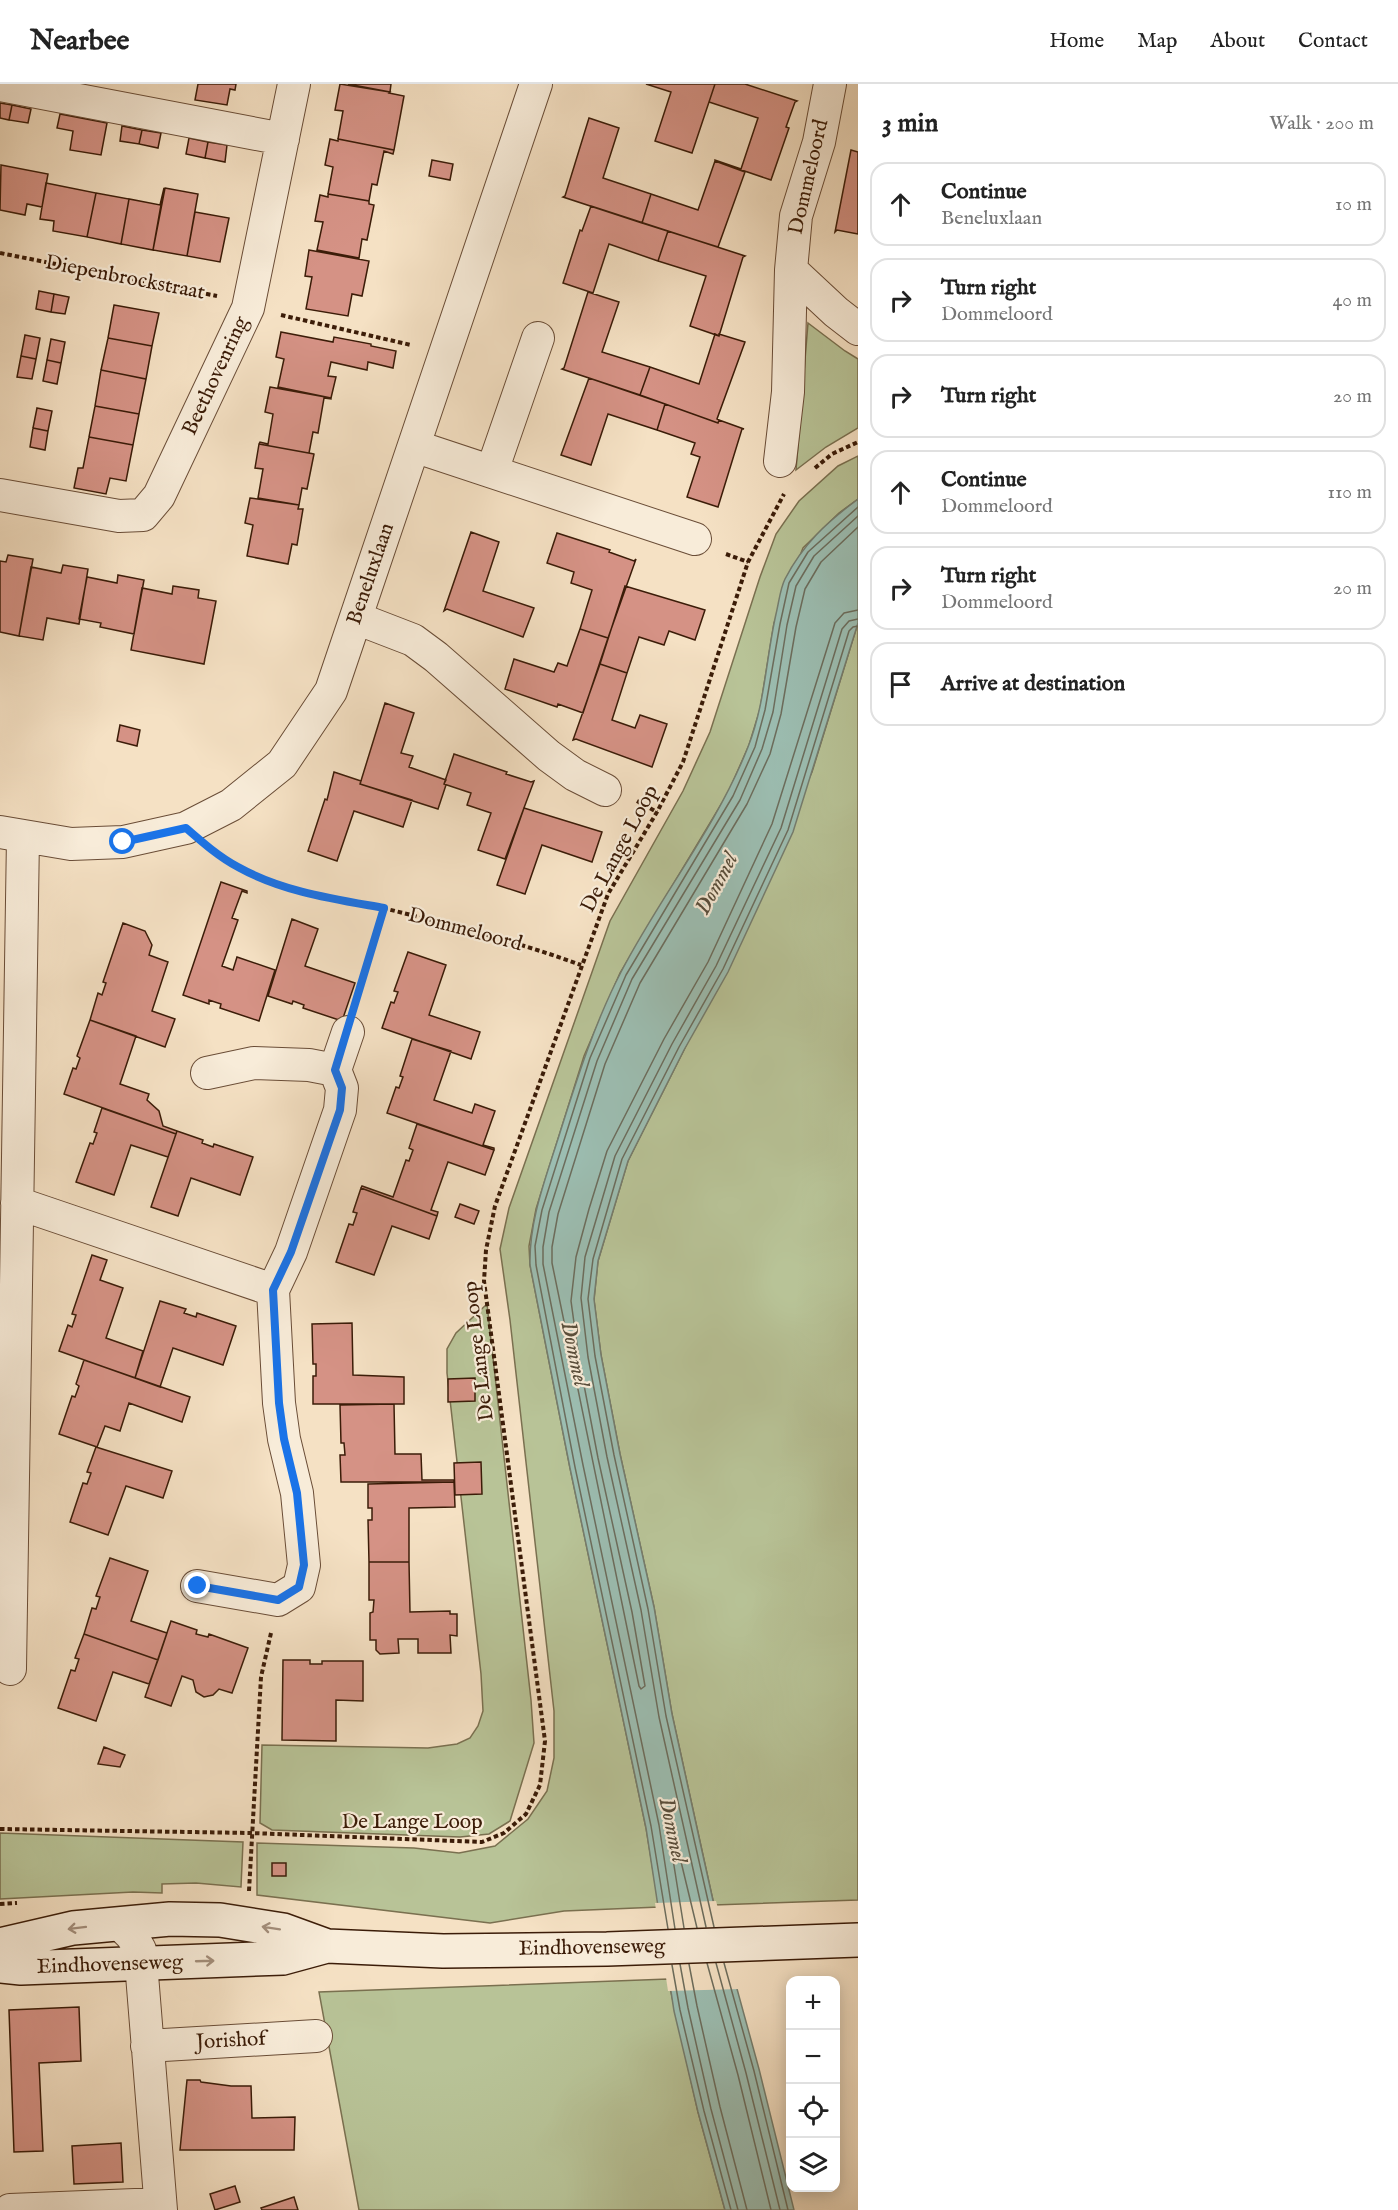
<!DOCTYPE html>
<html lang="en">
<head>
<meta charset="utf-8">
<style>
  :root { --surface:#fff; --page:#f6f6f6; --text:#222; --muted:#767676; --line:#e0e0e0 }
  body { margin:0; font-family:"IM FELL English",serif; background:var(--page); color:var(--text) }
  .controls { position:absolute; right:18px; bottom:18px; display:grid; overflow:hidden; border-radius:12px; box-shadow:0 3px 15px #0003 }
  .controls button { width:54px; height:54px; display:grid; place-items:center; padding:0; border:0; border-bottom:2px solid var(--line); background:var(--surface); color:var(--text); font:30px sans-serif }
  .stop { position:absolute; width:18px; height:18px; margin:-14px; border:4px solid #1a73e8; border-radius:50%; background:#fff }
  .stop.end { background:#1a73e8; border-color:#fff; box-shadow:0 2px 6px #0008 }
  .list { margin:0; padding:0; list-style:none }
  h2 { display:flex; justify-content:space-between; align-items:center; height:78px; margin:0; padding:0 24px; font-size:26px }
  h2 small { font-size:20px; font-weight:400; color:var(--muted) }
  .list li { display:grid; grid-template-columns:39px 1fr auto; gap:18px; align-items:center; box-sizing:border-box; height:84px; margin:0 12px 12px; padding:0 12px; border:2px solid var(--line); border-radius:18px }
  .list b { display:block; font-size:22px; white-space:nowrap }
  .list p { margin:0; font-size:20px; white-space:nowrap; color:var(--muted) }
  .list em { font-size:20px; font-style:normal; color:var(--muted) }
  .icon { flex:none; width:33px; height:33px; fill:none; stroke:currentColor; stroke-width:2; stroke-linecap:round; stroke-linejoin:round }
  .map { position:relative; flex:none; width:858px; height:2126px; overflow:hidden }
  header { display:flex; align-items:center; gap:36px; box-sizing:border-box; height:84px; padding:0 30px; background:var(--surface); border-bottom:2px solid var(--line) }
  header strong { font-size:28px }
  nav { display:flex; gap:33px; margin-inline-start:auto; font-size:21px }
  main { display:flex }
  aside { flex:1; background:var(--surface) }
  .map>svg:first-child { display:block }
  .green { fill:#b8c397; stroke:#7a7050; stroke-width:1.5 }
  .water { fill:#9cbeb2; stroke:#757d6e; stroke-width:1.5 }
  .pier { fill:#f5e1c4 }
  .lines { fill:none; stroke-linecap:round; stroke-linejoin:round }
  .shore { stroke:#6c6d5d; stroke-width:1.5 }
  .building { fill:#d59285; stroke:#3b1c08; stroke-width:1.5 }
  .minor-casing { stroke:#6a4d37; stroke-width:34 }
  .secondary-casing { stroke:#3b1c08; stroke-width:36 }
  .path { stroke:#3b1c08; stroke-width:4; stroke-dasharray:4.5 3; stroke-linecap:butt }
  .minor { stroke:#f8ecd9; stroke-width:32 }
  .secondary { stroke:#f8ecd9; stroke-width:33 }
  .oneway { stroke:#a38e7b }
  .route { stroke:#1a73e8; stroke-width:8 }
  .labels { text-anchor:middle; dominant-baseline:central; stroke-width:4.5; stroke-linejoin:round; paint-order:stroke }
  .street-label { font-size:21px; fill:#3b1c08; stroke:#f8ecd9 }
  .water-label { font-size:22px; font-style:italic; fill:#584d3b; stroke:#f8ecd9 }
</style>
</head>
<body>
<header>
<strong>Nearbee</strong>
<nav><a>Home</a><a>Map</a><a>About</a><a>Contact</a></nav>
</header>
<main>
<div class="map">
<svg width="858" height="2126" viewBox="0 0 858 2126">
  <rect width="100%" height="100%" fill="#f5e1c4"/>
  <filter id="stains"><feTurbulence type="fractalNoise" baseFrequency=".00333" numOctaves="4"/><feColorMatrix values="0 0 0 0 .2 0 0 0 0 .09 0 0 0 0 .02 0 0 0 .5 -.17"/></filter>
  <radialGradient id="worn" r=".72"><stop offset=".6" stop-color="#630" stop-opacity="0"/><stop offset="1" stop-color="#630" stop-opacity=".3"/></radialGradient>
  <path class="green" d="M808 239 845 267 858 275V344L826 363 796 386Z
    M858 372V415L839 429 803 464 774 539 760 625 749 661 728 709 620 889 584 972 536 1125 529 1162 530 1181 570 1384 646 1744 659 1823 564 1827 490 1839 257 1811V1759L414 1764 459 1769 495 1762 528 1735 547 1707 554 1674V1627L510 1236 500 1165 509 1124 610 837 683 707 710 648 760 493 776 450 799 417 838 382Z
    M858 539V1816L714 1821 672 1630 654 1523 620 1370 601 1271 594 1216 598 1177 628 1077 684 966 812 688Z
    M487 1220 531 1616 534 1659 510 1737 489 1750 460 1753 272 1746 260 1739 262 1661 428 1664 457 1660 470 1654 478 1642 483 1627 481 1590 447 1289V1265L456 1249Z
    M0 1749 243 1758 241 1803 196 1799 162 1800V1809L133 1808 0 1815Z
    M668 1895 698 2028 725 2126H359L319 1908Z"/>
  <path class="water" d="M858 415V539L793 748 728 888 684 966 628 1077 598 1177 594 1215 601 1271 620 1370 654 1523 672 1630 702 1767 714 1821 759 1985 794 2126H725L698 2028 674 1927 646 1744 570 1384 530 1181C529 1138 544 1099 557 1058 575 1001 593 942 621 888 661 811 716 744 748 663 765 621 766 574 776 530 779 518 780 505 785 495 803 460 827 438 858 415Z"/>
  <path class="pier" d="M716 1817 740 1905 668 1907 655 1819Z"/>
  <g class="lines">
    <path class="shore" d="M858 443 821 478 805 505 796 543 781 630 770 670 747 720 640 899 605 980 558 1130 552 1163V1179L639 1602 641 1605 645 1602 632 1528 598 1374 579 1275 571 1217 576 1173 589 1125 607 1067 664 955 708 878 772 740 835 539 844 529 858 526
      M706 1843 659 1633 641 1526 607 1373 588 1273 581 1214 585 1173 615 1072 672 960 716 882 781 744 842 545 849 537 858 535
      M714 1843 666 1632 648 1525 614 1371 595 1272 588 1215 593 1175 622 1075 679 963 723 885 788 746 849 547 853 543 858 542
      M684 1844 671 1763 674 1759 677 1761 697 1844
      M668 1845 651 1742 575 1383 536 1181 535 1162 542 1126 590 974 626 891 733 712 755 663 765 626 780 540 789 499 808 468 858 423
      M675 1845 659 1741 583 1381 543 1180V1163L549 1128 597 977 632 895 740 716 762 665 773 628 787 541 796 502 814 472 858 432
      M707 1879 738 1991 771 2126
      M716 1879 746 1989 780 2126
      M724 1879 754 1987 788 2126
      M680 1880 688 1924 711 2025 738 2126
      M689 1880 697 1922 720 2023 747 2126
      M672 1881 680 1926 704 2027 731 2126"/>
  </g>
  <path class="building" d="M198 0H236L235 6 230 5 227 21 195 16Z
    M340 0 390 8 389 9 404 12 394 66 338 55 343 27 335 26Z
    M348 0H391L390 8Z
    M646 0H715L692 69 655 57 671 8Z
    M715 0H745L797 17 795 18 786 43 789 44 771 96 715 77V76L741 85 758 34 709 18Z
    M0 19 12 21 9 36 0 34Z
    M12 21 31 25 28 39 9 36Z
    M60 30 107 39 101 71 70 66 73 47 57 44Z
    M589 34 619 44 603 94 651 110 642 139 563 113 565 112Z
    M122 42 142 46 139 60 120 57Z
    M142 46 161 49 158 64 139 60Z
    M189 54 208 58 205 74 186 70Z
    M330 55 338 57V55L394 66 393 70 384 67 377 101 372 100 369 117 328 110 333 83 325 81Z
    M208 58 227 61 225 78 205 74Z
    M851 66 858 68V150L837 146 835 148Z
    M432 76 453 80 450 96 429 92Z
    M715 77 745 88 718 163 642 139 651 110 698 126Z
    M1 81 48 90 42 123 27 120 25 131 0 126Z
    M46 99 96 109 87 153 53 147 54 137 40 135Z
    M164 104 153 166 121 160 129 115 160 121Z
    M165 104 198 110 187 172 153 166Z
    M96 109 129 115 121 160 87 153Z
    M328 110 369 117V120L374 121 367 156 362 155 359 174 317 166 323 138 315 137 320 111 328 113Z
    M591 122 668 147 658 177 609 160 593 209 563 199 580 146 582 147Z
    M195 128 229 134 220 178 187 172Z
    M668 147 745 172 743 173 719 252 690 242 706 192 658 177Z
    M309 166 369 177 362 212 352 210 348 232 306 225 312 193 305 192Z
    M39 207 54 210 51 228 36 225Z
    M588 208 619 218 602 268 650 283 640 311 562 285 564 284Z
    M54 210 69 213 65 230 51 228Z
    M114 221 159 229 152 262 108 254Z
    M281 248 333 258 334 253 371 260V262L396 267 393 284 368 278 367 286 331 278 328 292 336 293 331 314 278 303 284 275 276 273Z
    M715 250 719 252V250L745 258 717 335 719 336 718 339 640 311 650 283 699 300Z
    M25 251 40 254 36 275 21 272Z
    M108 254 152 262 146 295 101 286Z
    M51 255 65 258 61 279 47 276Z
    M21 272 36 275 32 295 17 293Z
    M47 276 61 279 57 300 43 297Z
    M101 286 146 295 139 330 95 322Z
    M589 294 665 320 657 346 608 330 591 381 561 371Z
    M270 303 331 314V315L324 314 318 349 313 348 309 369 314 370 259 360 260 358 268 360 273 330 265 328Z
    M665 320 718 339 719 336 744 345H742L718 423 687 413 700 373 691 370 695 359 657 346Z
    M95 322 139 330 133 361 89 353Z
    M37 324 52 327 48 347 33 344Z
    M33 344 48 347 45 366 30 363Z
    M89 353 133 361 126 397 110 394 106 410 74 404 78 384H83Z
    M259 360 314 370 307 405 302 404 299 421 258 414 263 385 255 384Z
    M250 414 299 421 298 425H303L297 461 292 460 288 480 247 472 253 441 245 439Z
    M471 448 499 458 483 507 534 524 523 553 447 525 444 527Z
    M557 449 610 466 609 468 634 477 636 475 608 554 580 545 592 506 571 499 574 488 547 479Z
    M8 471 33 475 19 552 0 548V477L6 478Z
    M63 481 88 485 79 540 47 534 43 556 19 552 31 483 61 489Z
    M118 491 144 496 134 550 100 543 101 539 79 535 87 493 117 499Z
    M173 502 199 506 198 514 216 517 204 580 131 566 142 504 172 510Z
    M625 502 705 526 695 556 669 547 664 561 639 553 627 589 600 580Z
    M580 545 608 554 583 629 558 620 557 623 505 605 514 575 554 588 558 579 567 582Z
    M600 580 627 589 612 636 635 644 640 631 667 640 652 683 576 655 573 656Z
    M385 619 414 629 401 669 413 672 409 683 446 696 444 700 446 701 438 725 360 700Z
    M120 641 140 646 137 662 117 657Z
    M454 670 507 688 506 690 531 698 534 697 505 775 478 766 491 729 467 721 471 709 444 700Z
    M334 688 361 697 360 700 412 716 403 743 354 727 337 777 308 767 325 715 327 716Z
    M524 724 602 748 592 778 542 761 525 810 497 801Z
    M221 798 247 807V809L242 807 232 834 238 836 222 882 233 886 237 873 275 886 259 937 220 924 221 920 209 916V920L183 911Z
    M292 835 318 845 305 882 355 899 342 937 303 924 304 921 293 917 292 920 268 912Z
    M123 839 145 847 152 861 149 871 168 878 152 927 175 935 165 963 90 936 98 909 102 911 106 899 103 898Z
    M408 868 446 881 429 931 480 948 471 975 382 944 391 918 394 919 398 908 394 907Z
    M90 936 136 952 120 1000 149 1010 147 1016 159 1027 163 1042 177 1047 176 1050 64 1010 73 984 76 985 80 974 77 972Z
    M412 955 451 967 434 1016 472 1029 475 1020 495 1027 483 1061 494 1064V1066L387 1029 396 1003 399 1004 403 993 400 992Z
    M102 1024 176 1050 168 1073 131 1061 114 1111 76 1098 90 1059 93 1060 97 1049 94 1048Z
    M417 1040 494 1066 485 1091 448 1078 431 1126 438 1128 437 1132 361 1104 362 1102 393 1113 406 1076 409 1077 413 1066 409 1064Z
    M177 1047 203 1056 202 1059 213 1063 214 1060 253 1073 240 1111 191 1094 178 1132 151 1123Z
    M361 1104 437 1132 429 1155 392 1142 374 1191 336 1178 349 1140 353 1141 357 1129 353 1128Z
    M460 1120 479 1127 474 1140 455 1133Z
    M92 1171 107 1176 100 1196 123 1204 106 1254 143 1267 135 1294 59 1267 68 1241 72 1243 76 1231 72 1230Z
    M160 1217 186 1225 184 1229 196 1233 197 1229 236 1242 223 1281 173 1264 160 1303 135 1294Z
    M352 1239 353 1291 404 1293V1320H313V1292H316V1280H313L312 1240Z
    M84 1276 190 1313 182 1338 129 1319 120 1347 105 1342 97 1363 59 1350 72 1312 75 1313 79 1302 76 1300Z
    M475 1294V1317L448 1318V1295Z
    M394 1320 395 1370H421L422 1396H454V1398H341L340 1371H345L344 1359H341L340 1321Z
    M96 1363 172 1387 163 1414 126 1402 108 1451 70 1438 83 1399 87 1400 91 1389 87 1388Z
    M481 1378 482 1410 455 1411 454 1379Z
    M454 1398 455 1423 409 1424V1478H369L368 1436H372V1424H368V1400Z
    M110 1474 148 1487 131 1537 167 1549 158 1576 84 1550 92 1524 96 1525 100 1513 96 1512Z
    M369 1478H409L410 1528 450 1527V1530H457V1552L450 1551 451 1569H418V1555H398L399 1569 380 1570 376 1566V1556H370V1529L373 1528 374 1516H369Z
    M171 1537 197 1546 196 1550 208 1553 209 1550 248 1564 232 1609 219 1605 213 1611 204 1613 196 1608 193 1596 182 1592 171 1622 145 1613Z
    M84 1550 158 1576 149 1600 113 1588 96 1637 58 1624 71 1586 75 1587 79 1575 75 1574Z
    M283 1576H310V1580H322V1577H363V1617L336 1616V1657L282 1656Z
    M104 1663 125 1671 120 1683 98 1680Z
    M272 1779H286V1792H272Z
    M79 1923 81 1977 39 1979 43 2067 14 2068 9 1926Z
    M187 1996H200L201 1998 231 2002H251L252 2034 295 2033 294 2066H180Z
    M121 2059 123 2098 74 2100 72 2062Z
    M235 2102 240 2118 215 2126 210 2110Z
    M294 2113 298 2126H262L261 2124Z"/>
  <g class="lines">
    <defs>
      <path id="minor" d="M0 1 283 55
        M791 186 836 228 858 245
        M414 362 695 455
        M780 377 788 308 791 186 796 132 819 58 830 0
        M492 387 538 254
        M0 411 119 432 143 431 159 412 248 224 294 0
        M356 534 413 556 436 573 549 672 575 691 605 706
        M0 748 71 760 123 758 186 744 231 721 282 680 331 607 536 0
        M335 986 348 948
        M17 1119 273 1206
        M197 1502 278 1516 299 1503 304 1481 297 1409 284 1355 279 1319 273 1206 291 1168 340 1026 342 1004 335 986 309 981 254 979 207 989
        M10 1585 23 753
        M120 1840 132 1852 140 1866 161 2126
        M147 1962 316 1952
        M10 2126 160 2120"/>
      <path id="secondary" d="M0 1861 73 1844 170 1835 220 1836 283 1846 327 1862 443 1867 607 1865 858 1856
        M0 1882 21 1884 283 1874 327 1862"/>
    </defs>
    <use href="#minor" class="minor-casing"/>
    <use href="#secondary" class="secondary-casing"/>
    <path class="path" d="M0 169 217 212
      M281 231 411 261
      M815 384 832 370 858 358
      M726 470 748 478
      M637 717 657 728
      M214 768C242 787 273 801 306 810 332 816 360 818 387 825 452 841 518 858 581 881
      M355 916 384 824
      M0 1745 251 1749 482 1758 504 1749 526 1730 540 1701 545 1657 484 1197 486 1166 495 1122 608 810 657 728 683 678 748 478 784 410
      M249 1807 261 1593 271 1549
      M0 1820 17 1819"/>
    <use href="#minor" class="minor"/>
    <use href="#secondary" class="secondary"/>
  </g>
  <defs><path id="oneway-shaft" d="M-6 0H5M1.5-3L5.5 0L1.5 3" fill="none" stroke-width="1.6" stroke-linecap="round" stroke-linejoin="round" transform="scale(1.5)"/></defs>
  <g class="oneway">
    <use href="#oneway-shaft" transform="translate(77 1844) rotate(173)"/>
    <use href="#oneway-shaft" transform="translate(271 1844) rotate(-171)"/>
    <use href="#oneway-shaft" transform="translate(205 1877) rotate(-2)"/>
  </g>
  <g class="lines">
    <path class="route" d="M123 758 186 744C202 758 219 773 238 783 283 808 334 815 384 824L335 986 342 1004 340 1026 291 1168 273 1206 279 1319 284 1355 297 1409 304 1481 299 1503 278 1516 198 1502"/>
  </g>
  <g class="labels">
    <g class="street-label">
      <text transform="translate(809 93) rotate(-77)">Dommeloord</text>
      <text transform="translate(125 194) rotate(11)">Diepenbrockstraat</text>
      <text transform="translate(216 292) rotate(-65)">Beethovenring</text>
      <text transform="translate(371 490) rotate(-71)">Beneluxlaan</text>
      <text transform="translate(620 765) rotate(-62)">De Lange Loop</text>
      <text transform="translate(465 846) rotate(15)">Dommeloord</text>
      <text transform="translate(479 1267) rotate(-97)">De Lange Loop</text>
      <text x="412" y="1738">De Lange Loop</text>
      <text transform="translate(592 1864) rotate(-1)">Eindhovenseweg</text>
      <text transform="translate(110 1881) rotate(-2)">Eindhovenseweg</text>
      <text transform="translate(231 1957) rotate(-3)">Jorishof</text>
    </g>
    <g class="water-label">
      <text transform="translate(717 800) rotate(-62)">Dommel</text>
      <text transform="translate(574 1270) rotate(78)">Dommel</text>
      <text transform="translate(672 1746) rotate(78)">Dommel</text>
    </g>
  </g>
  <rect width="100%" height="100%" filter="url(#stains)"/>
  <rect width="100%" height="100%" fill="url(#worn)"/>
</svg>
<div class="controls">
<button>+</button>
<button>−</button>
<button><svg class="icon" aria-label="locate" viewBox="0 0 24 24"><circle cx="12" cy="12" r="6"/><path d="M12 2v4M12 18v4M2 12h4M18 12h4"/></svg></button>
<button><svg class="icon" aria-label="layers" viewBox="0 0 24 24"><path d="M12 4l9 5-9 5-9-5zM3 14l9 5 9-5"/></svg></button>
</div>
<div class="stop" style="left:123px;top:758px"></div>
<div class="stop end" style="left:198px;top:1502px"></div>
</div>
<aside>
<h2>3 min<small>Walk · 200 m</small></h2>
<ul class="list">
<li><svg class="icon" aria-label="ahead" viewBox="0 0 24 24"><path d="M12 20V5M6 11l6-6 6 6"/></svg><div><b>Continue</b><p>Beneluxlaan</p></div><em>10 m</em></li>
<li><svg class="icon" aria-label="right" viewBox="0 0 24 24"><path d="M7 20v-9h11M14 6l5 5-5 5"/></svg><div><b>Turn right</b><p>Dommeloord</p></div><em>40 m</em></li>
<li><svg class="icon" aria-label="right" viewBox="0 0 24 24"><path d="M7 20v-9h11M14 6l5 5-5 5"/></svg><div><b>Turn right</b></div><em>20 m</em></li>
<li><svg class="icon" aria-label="ahead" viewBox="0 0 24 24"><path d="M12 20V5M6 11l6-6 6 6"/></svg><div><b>Continue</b><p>Dommeloord</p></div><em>110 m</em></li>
<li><svg class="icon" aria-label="right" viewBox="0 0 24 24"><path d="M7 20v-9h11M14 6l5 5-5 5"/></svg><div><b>Turn right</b><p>Dommeloord</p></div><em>20 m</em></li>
<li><svg class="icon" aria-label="arrive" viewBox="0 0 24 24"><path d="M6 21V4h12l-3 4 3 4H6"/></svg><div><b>Arrive at destination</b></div></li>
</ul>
</aside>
</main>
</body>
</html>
